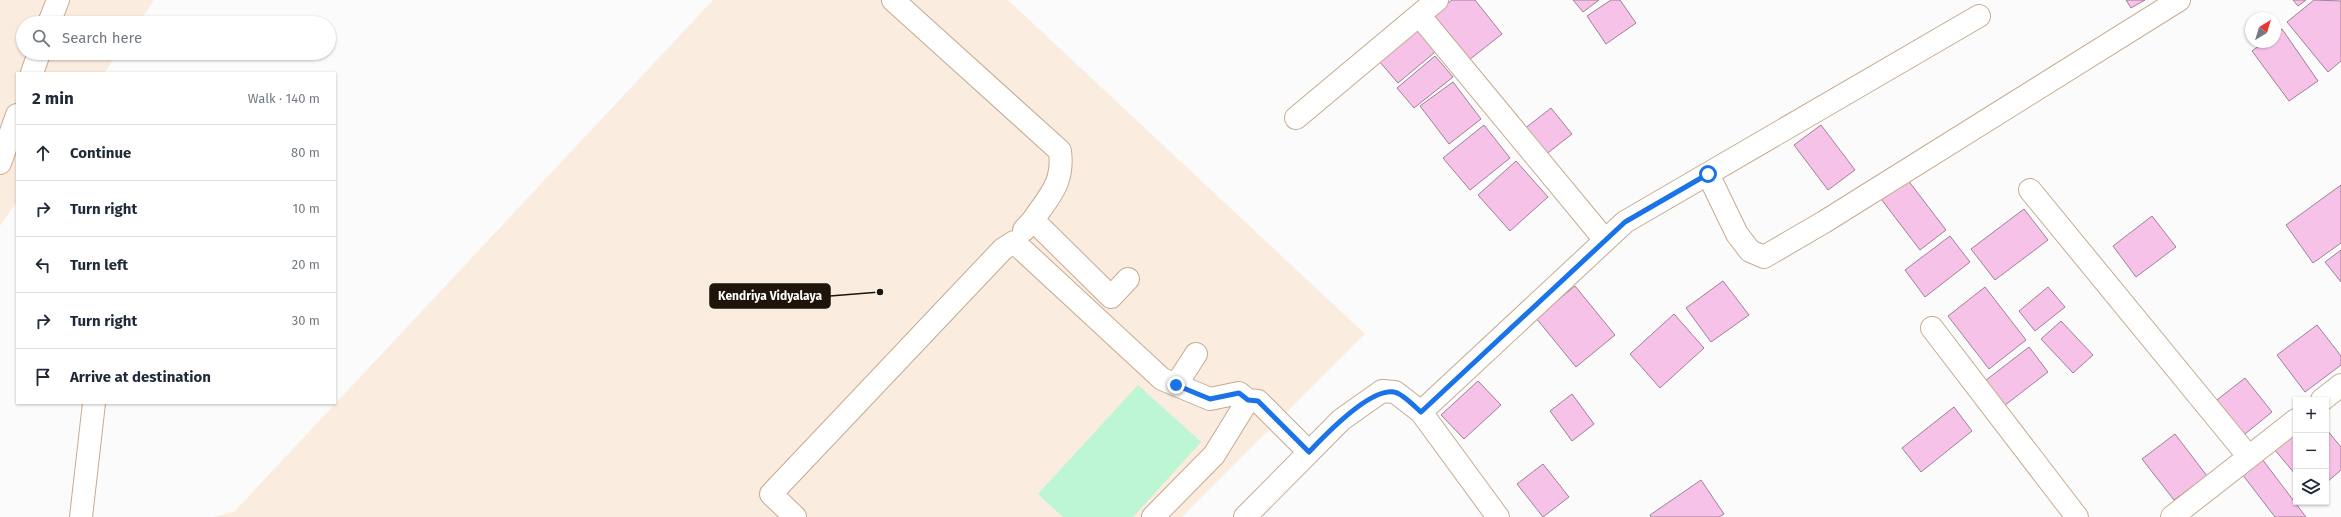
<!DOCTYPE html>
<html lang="en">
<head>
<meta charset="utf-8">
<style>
  :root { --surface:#fff; --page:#f2f2f3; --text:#1f2937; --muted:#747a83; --line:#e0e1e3 }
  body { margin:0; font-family:"Fira Sans",sans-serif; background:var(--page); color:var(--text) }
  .controls { position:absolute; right:12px; bottom:12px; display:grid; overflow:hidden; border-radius:0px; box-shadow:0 1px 3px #0004 }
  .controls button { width:36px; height:36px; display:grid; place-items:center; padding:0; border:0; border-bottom:1px solid var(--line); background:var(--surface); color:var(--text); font:20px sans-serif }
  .compass { position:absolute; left:2245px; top:12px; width:36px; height:36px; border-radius:50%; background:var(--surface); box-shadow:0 1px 3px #0004; rotate:38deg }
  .stop { position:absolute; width:12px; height:12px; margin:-9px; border:3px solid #1a73e8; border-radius:50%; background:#fff }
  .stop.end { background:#1a73e8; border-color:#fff; box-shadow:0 1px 4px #0008 }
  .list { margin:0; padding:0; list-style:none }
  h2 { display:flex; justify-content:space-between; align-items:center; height:52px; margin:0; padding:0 16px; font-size:17px }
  h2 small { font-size:13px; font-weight:400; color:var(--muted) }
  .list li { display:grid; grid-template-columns:26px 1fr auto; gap:12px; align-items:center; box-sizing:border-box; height:56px; padding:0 16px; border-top:1px solid var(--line) }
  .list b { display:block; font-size:15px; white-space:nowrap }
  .list em { font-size:13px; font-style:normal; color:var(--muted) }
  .icon { flex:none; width:22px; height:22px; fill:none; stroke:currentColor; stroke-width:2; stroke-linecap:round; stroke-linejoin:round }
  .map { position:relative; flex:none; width:2341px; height:517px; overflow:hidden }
  .search { position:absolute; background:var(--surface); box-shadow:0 1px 3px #0004; left:16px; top:16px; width:320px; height:44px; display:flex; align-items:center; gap:10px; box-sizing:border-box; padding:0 14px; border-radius:22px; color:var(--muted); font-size:15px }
  .panel { position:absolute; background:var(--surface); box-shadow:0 1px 3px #0004; left:16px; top:72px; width:320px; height:332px; border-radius:0px }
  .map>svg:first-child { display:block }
  .built { fill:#faecdf }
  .green { fill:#bcf6d5 }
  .building { fill:#f7c2e8; stroke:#9f8096 }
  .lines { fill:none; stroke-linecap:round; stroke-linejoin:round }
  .minor-casing { stroke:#c6ab90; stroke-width:24 }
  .minor { stroke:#fff; stroke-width:22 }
  .route { stroke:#1a73e8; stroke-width:5 }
  .leader { fill:none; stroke:#1d140a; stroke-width:1.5 }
  .callout-dot { fill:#1d140a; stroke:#fbfbfb; stroke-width:1.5 }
  .callout { fill:#1d140a; stroke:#1d140a; stroke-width:1.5 }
  .callout-label { font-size:12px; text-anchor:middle; font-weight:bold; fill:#fff }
</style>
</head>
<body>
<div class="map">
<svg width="2341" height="517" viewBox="0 0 2341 517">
  <rect width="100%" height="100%" fill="#fbfbfb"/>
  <path class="built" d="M0 0H154L139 23H23V53H118L104 73H17V201L0 226Z
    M713 0H1008L1365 334 1182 517H214L234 512Z"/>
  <path class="green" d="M1138 385 1201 442 1133 517H1063L1038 494Z"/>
  <path class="building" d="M1452 0H1475L1502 34 1469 60 1433 15Z
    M1573 0H1599L1583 12Z
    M1611 0H1620L1636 23 1606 44 1587 16Z
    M2126 0H2145L2131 8Z
    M2293 0H2306L2298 6Z
    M2314 0 2341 1V61L2328 72 2287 22Z
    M2282 29 2318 81 2289 101 2252 51 2264 42H2275V34Z
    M1417 30 1435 52 1398 83 1379 61Z
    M1435 56 1453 77 1414 108 1397 88Z
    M1453 82 1481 119 1449 144 1420 106Z
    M1551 108 1572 134 1540 159 1519 133Z
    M1484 125 1510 158 1470 190 1443 158Z
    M1821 125 1855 170 1828 190 1794 145Z
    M1516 161 1548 197 1510 231 1478 195Z
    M1904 175 1946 230 1920 250 1878 195Z
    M2341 185V243L2313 263 2286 225Z
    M2024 209 2048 240 1995 280 1971 249Z
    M2152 216 2176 247 2136 277 2113 246Z
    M1950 236 1970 262 1925 297 1905 270Z
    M2341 250V282L2325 262Z
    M1723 281 1749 315 1711 342 1686 308Z
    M1575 286 1615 335 1576 367 1536 318Z
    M1985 287 2026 340 1989 369 1948 316Z
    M2048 287 2065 307 2035 331 2019 311Z
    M1674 314 1704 348 1660 388 1630 354Z
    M2061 321 2093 355 2073 373 2041 339Z
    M2317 325 2341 356V365L2305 392 2277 355Z
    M2029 347 2048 372 2000 409 1981 384Z
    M2245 378 2272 412 2240 438 2213 403Z
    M1478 381 1501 405 1464 439 1441 415Z
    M1572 394 1594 424 1572 441 1550 411Z
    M1954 407 1972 431 1921 472 1902 448Z
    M2326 429 2341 447V470L2326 483Z
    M2296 430V475L2274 449Z
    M2175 434 2207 476 2174 500 2142 459Z
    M2262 459 2306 517H2275L2242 474Z
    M1543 464 1569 497 1543 517 1517 484Z
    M1701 480 1724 514 1719 517H1651L1650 515Z"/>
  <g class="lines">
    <defs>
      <path id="minor" d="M893 0 1060 151C1064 183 1050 195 1033 220
        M1419 15 1605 240
        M49 23 58 0
        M32 73 39 53
        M1296 118 1437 0
        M0 163 17 115
        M1708 174 1737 234 1750 251 1764 257 1824 222 2179 0
        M2030 190 2249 457
        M1024 230 1033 220 1111 297 1128 279
        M1932 328 2077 517
        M1176 385 1196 354
        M1248 400 1258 401 1309 452
        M2322 400 2341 385
        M1421 412 1625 222 1979 16
        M81 517 94 403
        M795 517 771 494 1003 249 1014 242 1162 379 1210 399 1239 393 1248 400 1214 455 1153 517
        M1245 517 1341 420 1382 391 1395 392 1421 412 1498 517
        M2172 517 2296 420"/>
    </defs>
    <use href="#minor" class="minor-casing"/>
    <use href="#minor" class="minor"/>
  </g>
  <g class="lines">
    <path class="route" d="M1176 385 1210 399 1239 393 1248 400 1258 401 1309 452C1325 435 1370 388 1394 392 1402 393 1414 406 1421 412L1625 222 1708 174"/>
  </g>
  <path class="leader" d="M880 292L830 296"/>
  <circle class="callout-dot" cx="880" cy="292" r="4"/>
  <rect class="callout" x="710" y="284" width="120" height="24" rx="4"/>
  <g class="callout-label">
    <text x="770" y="300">Kendriya Vidyalaya</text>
  </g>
</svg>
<div class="controls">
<button>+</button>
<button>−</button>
<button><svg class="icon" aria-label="layers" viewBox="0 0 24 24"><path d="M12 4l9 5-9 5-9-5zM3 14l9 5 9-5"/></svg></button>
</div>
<svg class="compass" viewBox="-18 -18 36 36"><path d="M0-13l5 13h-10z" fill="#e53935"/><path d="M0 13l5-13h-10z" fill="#747a83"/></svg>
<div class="stop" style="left:1708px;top:174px"></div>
<div class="stop end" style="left:1176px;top:385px"></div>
<div class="search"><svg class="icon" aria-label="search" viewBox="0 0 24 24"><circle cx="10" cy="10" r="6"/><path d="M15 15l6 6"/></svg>Search here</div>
<section class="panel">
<h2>2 min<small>Walk · 140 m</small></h2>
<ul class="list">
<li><svg class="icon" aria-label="ahead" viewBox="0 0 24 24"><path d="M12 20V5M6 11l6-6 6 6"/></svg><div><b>Continue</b></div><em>80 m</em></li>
<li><svg class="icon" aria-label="right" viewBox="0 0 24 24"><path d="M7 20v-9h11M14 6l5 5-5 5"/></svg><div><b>Turn right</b></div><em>10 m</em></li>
<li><svg class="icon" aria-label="left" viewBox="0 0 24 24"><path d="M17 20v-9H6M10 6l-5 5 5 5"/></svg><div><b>Turn left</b></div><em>20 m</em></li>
<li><svg class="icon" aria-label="right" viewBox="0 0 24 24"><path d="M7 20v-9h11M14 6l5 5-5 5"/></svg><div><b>Turn right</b></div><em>30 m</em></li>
<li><svg class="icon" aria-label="arrive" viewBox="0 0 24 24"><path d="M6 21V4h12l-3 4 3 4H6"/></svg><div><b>Arrive at destination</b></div></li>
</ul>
</section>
</div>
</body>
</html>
